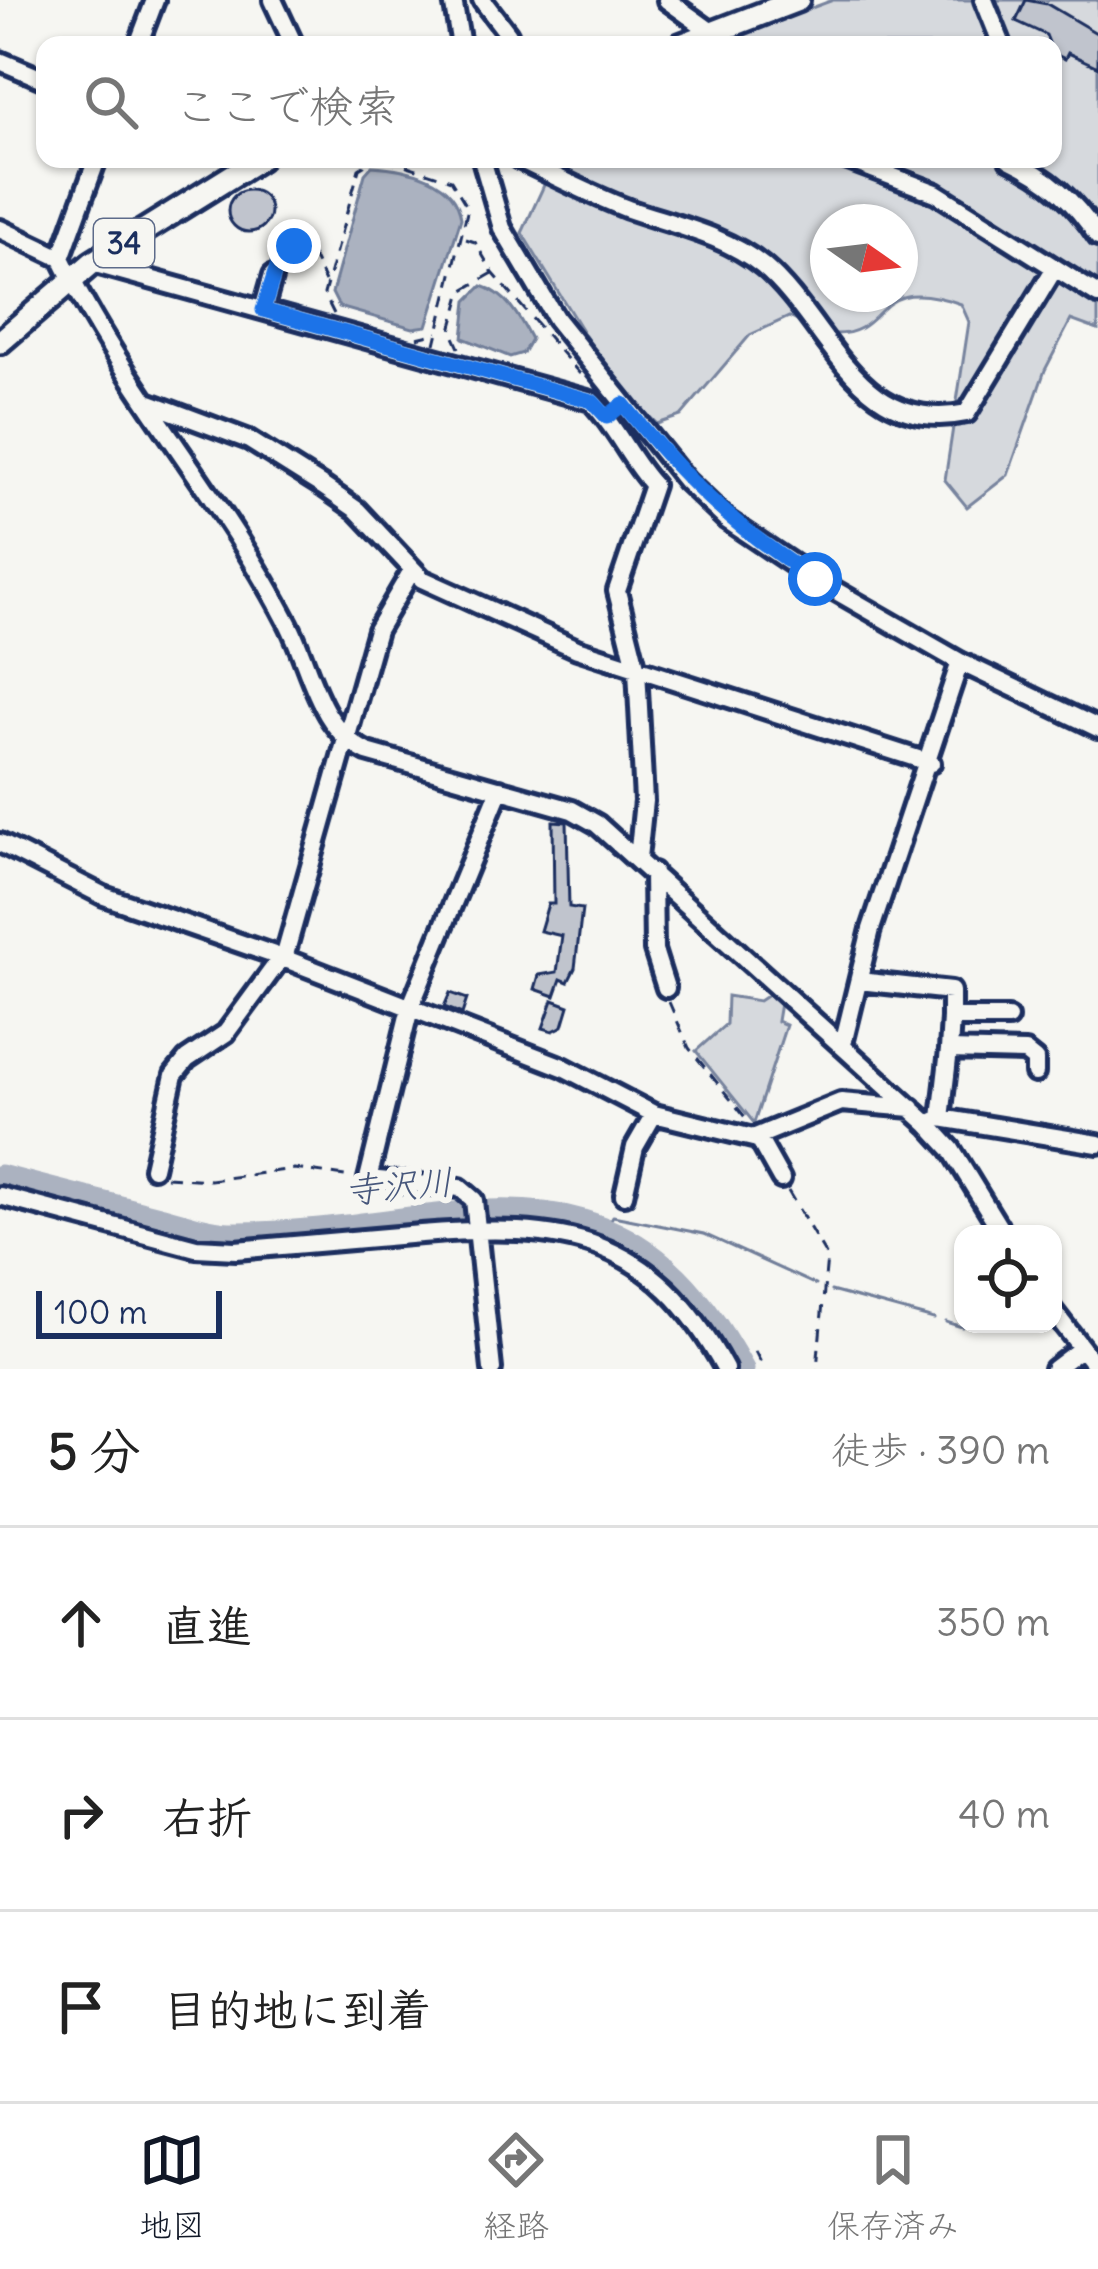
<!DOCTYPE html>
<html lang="ja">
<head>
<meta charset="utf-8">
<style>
  :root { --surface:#fff; --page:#f6f6f6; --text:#222; --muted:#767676; --line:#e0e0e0; --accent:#111827 }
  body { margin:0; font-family:Delius,"Klee One",sans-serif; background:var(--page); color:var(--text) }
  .controls { position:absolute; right:36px; bottom:36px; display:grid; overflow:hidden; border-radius:24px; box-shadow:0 3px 9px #0004 }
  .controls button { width:108px; height:108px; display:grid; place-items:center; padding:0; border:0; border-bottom:3px solid var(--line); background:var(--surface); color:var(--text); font:60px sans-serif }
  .compass { position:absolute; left:810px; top:204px; width:108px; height:108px; border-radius:50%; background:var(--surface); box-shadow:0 3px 9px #0004; rotate:104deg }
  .scale { position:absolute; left:36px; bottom:30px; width:186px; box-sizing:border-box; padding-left:12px; border:6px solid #1b2f5e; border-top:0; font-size:33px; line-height:42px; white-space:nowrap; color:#1b2f5e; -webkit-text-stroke:9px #f6f6f2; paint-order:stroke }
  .stop { position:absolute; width:36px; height:36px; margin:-27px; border:9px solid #1a73e8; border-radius:50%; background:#fff }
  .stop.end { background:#1a73e8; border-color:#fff; box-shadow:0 3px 12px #0008 }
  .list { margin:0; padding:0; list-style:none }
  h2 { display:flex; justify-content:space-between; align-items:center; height:156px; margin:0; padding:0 48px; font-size:51px }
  h2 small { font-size:39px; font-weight:400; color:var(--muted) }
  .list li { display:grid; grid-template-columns:78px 1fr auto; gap:36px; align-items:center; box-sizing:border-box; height:192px; padding:0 48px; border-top:3px solid var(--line) }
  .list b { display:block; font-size:45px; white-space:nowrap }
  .list em { font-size:39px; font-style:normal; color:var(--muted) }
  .icon { flex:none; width:66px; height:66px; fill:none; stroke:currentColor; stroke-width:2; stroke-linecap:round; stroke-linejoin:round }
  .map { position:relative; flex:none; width:1098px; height:1369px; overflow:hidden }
  .search { position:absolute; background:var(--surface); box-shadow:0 3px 9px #0004; left:36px; right:36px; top:36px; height:132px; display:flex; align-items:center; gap:30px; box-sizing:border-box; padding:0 42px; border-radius:24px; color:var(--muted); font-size:45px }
  .sheet { height:732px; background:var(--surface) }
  nav { display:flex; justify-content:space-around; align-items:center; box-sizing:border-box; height:168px; border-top:3px solid var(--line); background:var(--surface); font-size:33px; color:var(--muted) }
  nav a { display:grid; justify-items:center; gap:6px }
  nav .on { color:var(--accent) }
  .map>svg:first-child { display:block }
  .green { fill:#d6d9dd; stroke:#78849e; stroke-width:3; fill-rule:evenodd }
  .water { fill:#abb2c0; stroke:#717e99; stroke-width:3 }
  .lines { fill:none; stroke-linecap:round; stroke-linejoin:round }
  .stream { stroke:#717e99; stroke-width:3 }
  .river { stroke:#abb2c0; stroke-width:21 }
  .building { fill:#c0c4cd; stroke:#1b2f5e; stroke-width:3 }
  .minor-casing { stroke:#1b2f5e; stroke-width:26 }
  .major-casing { stroke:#1b2f5e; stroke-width:30 }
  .path { stroke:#1b2f5e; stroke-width:3; stroke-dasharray:12 9; stroke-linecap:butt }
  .minor { stroke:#f6f6f2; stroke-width:16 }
  .major { stroke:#f6f6f2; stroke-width:21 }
  .route { stroke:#1a73e8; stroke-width:15 }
  .labels { text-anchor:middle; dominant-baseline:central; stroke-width:12; stroke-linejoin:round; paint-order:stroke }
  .shield { fill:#f6f6f2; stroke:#5d6b8a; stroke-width:3 }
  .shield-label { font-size:30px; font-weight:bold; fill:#1b2f5e }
  .water-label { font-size:36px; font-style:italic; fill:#46567b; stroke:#f6f6f2 }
</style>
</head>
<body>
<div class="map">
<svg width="1098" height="1369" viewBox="0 0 1098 1369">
  <rect width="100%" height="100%" fill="#f6f6f2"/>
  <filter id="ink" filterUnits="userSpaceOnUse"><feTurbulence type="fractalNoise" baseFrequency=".00833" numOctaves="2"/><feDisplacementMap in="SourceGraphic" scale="24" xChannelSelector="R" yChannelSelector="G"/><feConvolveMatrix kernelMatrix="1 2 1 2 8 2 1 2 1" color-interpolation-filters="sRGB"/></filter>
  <g filter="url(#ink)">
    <path class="green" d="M833 0H1098V330L1071 320 1045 370 1008 475 967 507 945 480 969 322 961 304C869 272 892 335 834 334 820 333 801 322 789 317L750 335 681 416 657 424 611 378 522 233 556 159H1053V45H712ZM828 222H900V294H828Z
      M774 991 781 997 777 1021 786 1025 754 1123 696 1051 726 1024 727 996 759 1001Z"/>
    <path class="water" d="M372 166C408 168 456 179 461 218L427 326 413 328 339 307 332 293 365 174Z
      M482 286C506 293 520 318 531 339L523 353 510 357 463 338 467 301Z"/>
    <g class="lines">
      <path class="stream" d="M606 1227 613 1216 704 1234 816 1285
        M831 1291 934 1319
        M946 1322 962 1327 963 1320"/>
      <path class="river" d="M0 1175C53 1189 106 1202 159 1216 181 1221 207 1232 230 1232 446 1235 613 1125 744 1369"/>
    </g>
    <path class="building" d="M1026 0 1047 4 1098 34V67L1068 53 1065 59 1053 53 1046 35 1016 21Z
      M228 211a21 21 0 1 1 42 0a21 21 0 1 1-42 0Z
      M553 821 567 822 569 907 582 909 575 968 568 982 561 979 555 996 535 989 539 975 557 972 562 936 540 931 548 904H554Z
      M450 993 467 999 462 1014 444 1007Z
      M553 1000 569 1006 563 1026 553 1031 543 1028Z"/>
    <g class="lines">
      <defs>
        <path id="minor" d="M273 0 294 45
          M453 0 461 45
          M482 0 508 34
          M667 0 713 33
          M984 0 1002 45
          M138 45 155 0
          M0 61 45 80
          M482 159 502 228 556 319 686 481 727 520 815 579 960 662 1098 728
          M519 159C555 176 591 195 628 209 674 225 725 235 763 266 830 322 856 436 967 413L1053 271
          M846 159 936 193 1098 295
          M1009 159C1049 178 1074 200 1098 237
          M0 229 61 258C123 387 222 496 288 623 311 668 318 728 367 752L572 810 597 824 928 1124 951 1149 1003 1234
          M61 258 97 159
          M92 263 591 401C616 426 629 459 653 485L617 591 637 670 644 801 638 858
          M263 310 273 275
          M150 403 249 440 324 487 357 510 422 579 577 649 931 763
          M0 843 104 896 283 958 563 1067 654 1114 753 1138 841 1102 912 1108
          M653 872 654 950 666 988
          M859 981 951 991V1018
          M843 1044 871 929 960 662
          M949 1050 951 1018H1008
          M941 1118 949 1050 1025 1052 1035 1060V1073
          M928 1124 941 1118 1098 1144
          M758 1138 781 1179
          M153 1168 174 1075 187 1059 226 1033 286 951 377 630 411 572
          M624 1195 635 1147 654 1114
          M0 1196 196 1248 236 1250C298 1245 359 1239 421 1234 563 1222 652 1234 725 1369
          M1053 1311 1098 1369
          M492 1369 474 1200 460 1188 368 1179 410 1008 500 789
          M1054 1369 1079 1350"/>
        <path id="major" d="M681 45 798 0
          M0 342 92 263 259 159"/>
      </defs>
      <use href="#minor" class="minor-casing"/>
      <use href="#major" class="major-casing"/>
      <path class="path" d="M386 159 451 180 468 208 435 344
        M466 239 475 242 493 273 580 374
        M279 260 294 246 309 248 325 282
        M334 314 324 294 359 169 375 159
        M417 338 438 333
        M459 348 451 330 462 291 493 273
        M669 1002 689 1048 749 1122
        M166 1177 210 1180 294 1169 352 1177
        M788 1191 827 1257 817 1369
        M755 1351 764 1369"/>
      <use href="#minor" class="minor"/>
      <use href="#major" class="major"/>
    </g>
  </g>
  <g class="lines" filter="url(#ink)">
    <path class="route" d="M294 246 279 260 263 310 592 401 607 417 623 404C686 481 731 525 815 579"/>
  </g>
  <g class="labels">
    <rect class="shield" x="94" y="219" width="60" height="48" rx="9"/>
    <g class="shield-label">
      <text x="124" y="243">34</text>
    </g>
    <g class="water-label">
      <text transform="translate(399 1186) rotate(-5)">寺沢川</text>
    </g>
  </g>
</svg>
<div class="controls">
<button><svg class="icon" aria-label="locate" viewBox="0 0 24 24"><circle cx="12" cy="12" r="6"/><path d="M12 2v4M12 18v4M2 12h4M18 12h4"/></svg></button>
</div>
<svg class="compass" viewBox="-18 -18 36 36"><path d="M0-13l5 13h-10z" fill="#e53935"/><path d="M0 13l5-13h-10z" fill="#767676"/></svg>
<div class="scale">100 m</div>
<div class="stop" style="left:815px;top:579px"></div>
<div class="stop end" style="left:294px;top:246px"></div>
<div class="search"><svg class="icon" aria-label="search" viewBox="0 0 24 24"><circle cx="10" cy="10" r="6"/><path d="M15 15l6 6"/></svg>ここで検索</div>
</div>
<section class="sheet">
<h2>5 分<small>徒歩 · 390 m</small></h2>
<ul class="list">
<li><svg class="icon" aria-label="ahead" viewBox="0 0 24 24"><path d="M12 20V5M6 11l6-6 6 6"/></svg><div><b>直進</b></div><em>350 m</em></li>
<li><svg class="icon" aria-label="right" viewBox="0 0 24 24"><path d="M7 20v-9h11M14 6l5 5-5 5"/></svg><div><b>右折</b></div><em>40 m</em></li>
<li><svg class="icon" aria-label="arrive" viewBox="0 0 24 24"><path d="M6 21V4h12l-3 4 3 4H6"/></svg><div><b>目的地に到着</b></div></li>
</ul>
</section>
<nav>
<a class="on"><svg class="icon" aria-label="map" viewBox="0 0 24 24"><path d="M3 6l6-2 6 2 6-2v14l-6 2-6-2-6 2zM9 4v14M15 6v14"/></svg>地図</a>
<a><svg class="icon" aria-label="directions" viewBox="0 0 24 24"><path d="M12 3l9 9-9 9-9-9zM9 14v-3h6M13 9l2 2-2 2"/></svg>経路</a>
<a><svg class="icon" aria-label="saved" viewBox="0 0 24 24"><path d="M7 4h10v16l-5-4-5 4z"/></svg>保存済み</a>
</nav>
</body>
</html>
